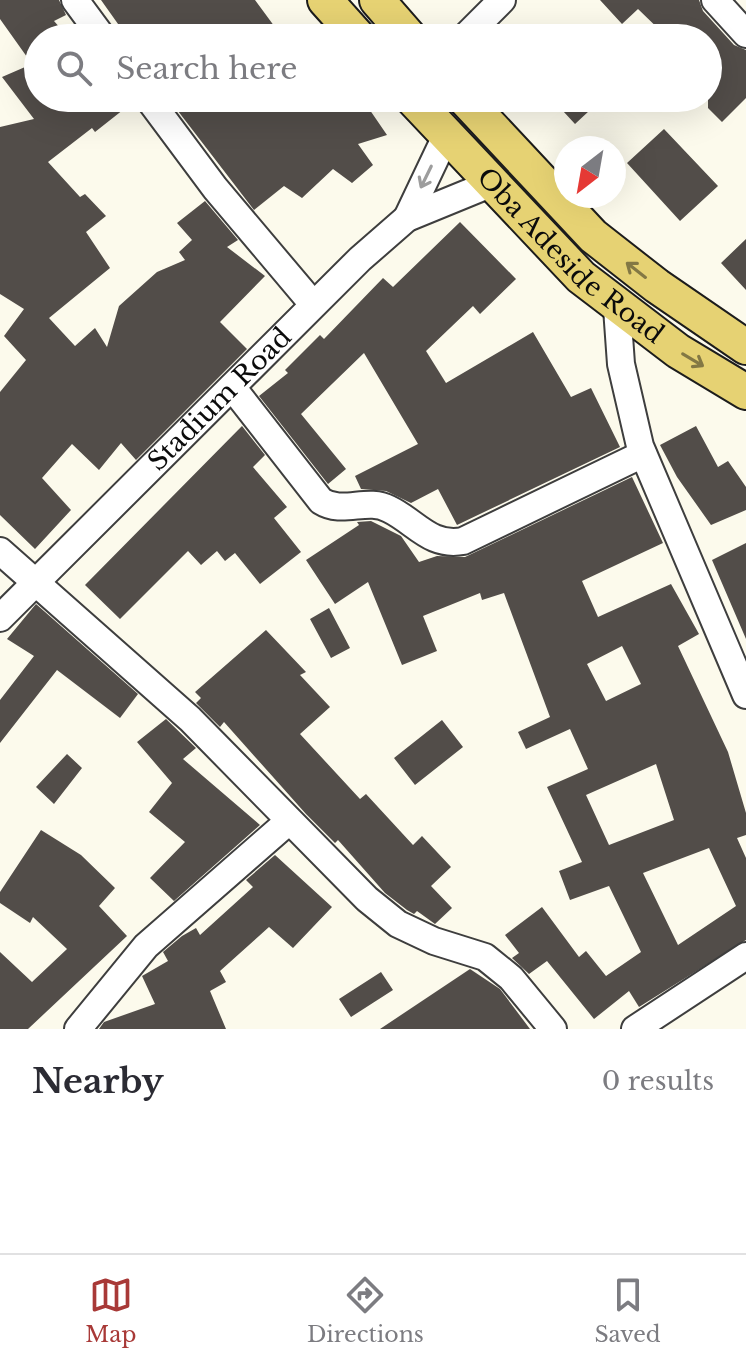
<!DOCTYPE html>
<html lang="en">
<head>
<meta charset="utf-8">
<style>
  :root { --surface:#fff; --page:#f7f7f7; --text:#2b2b33; --muted:#7c7c81; --line:#e1e1e2; --accent:#a83937 }
  body { margin:0; font-family:"Libre Baskerville",serif; background:var(--page); color:var(--text) }
  .compass { position:absolute; left:554px; top:136px; width:72px; height:72px; border-radius:50%; background:var(--surface); box-shadow:0 8px 32px #0002; rotate:211deg }
  .list { margin:0; padding:0; list-style:none }
  h2 { display:flex; justify-content:space-between; align-items:center; height:104px; margin:0; padding:0 32px; font-size:34px }
  h2 small { font-size:26px; font-weight:400; color:var(--muted) }
  .icon { flex:none; width:44px; height:44px; fill:none; stroke:currentColor; stroke-width:2; stroke-linecap:round; stroke-linejoin:round }
  .map { position:relative; flex:none; width:746px; height:1029px; overflow:hidden }
  .search { position:absolute; background:var(--surface); box-shadow:0 8px 32px #0002; left:24px; right:24px; top:24px; height:88px; display:flex; align-items:center; gap:20px; box-sizing:border-box; padding:0 28px; border-radius:44px; color:var(--muted); font-size:30px }
  .sheet { height:224px; background:var(--surface) }
  nav { display:flex; justify-content:space-around; align-items:center; box-sizing:border-box; height:112px; border-top:2px solid var(--line); background:var(--surface); font-size:22px; color:var(--muted) }
  nav a { display:grid; justify-items:center; gap:4px }
  nav .on { color:var(--accent) }
  .map>svg:first-child { display:block }
  .building { fill:#524d49; fill-rule:evenodd }
  .lines { fill:none; stroke-linecap:round; stroke-linejoin:round }
  .minor-casing { stroke:#3e3e3e; stroke-width:30 }
  .major-casing { stroke:#1c1c1c; stroke-width:38 }
  .minor { stroke:#fff; stroke-width:26 }
  .major { stroke:#e6d273; stroke-width:34 }
  .oneway { stroke:#9d9d9d }
  .oneway2 { stroke:#837844 }
  .labels { text-anchor:middle; dominant-baseline:central; stroke-width:8; stroke-linejoin:round; paint-order:stroke }
  .street-label { font-size:26px; fill:#0b0b0b; stroke:#fff }
</style>
</head>
<body>
<div class="map">
<svg width="746" height="1029" viewBox="0 0 746 1029">
  <rect width="100%" height="100%" fill="#fcfaec"/>
  <path class="building" d="M0 0H59L66 15 54 21 69 38H38V98H132L133 102 95 132 92 128 48 162 80 197 85 194 106 216 86 232 110 268 49 318 75 346 95 328 107 347 119 306 157 272 185 260 179 252 192 240 177 223 205 201 238 240 227 247 265 276 220 322 247 349 136 460 121 443 99 470 72 444 42 478 71 510 35 549 0 515V392L26 360 4 336 24 309 0 294V127L34 119 2 77 32 64 0 19Z
    M95 0H255L283 38H128L101 0Z
    M600 0H699L703 11 734 45 746 50V98L722 122 708 108V38H668L638 9 622 24Z
    M168 98H324L334 112 363 100 387 135 358 144 373 165 352 183 333 169 302 198 284 186 254 210Z
    M551 98H603L575 124Z
    M664 129 718 186 680 221 627 163Z
    M460 222 516 279 480 314 473 306 426 351 446 383 533 332 571 397 591 388 620 447 457 525 438 489 411 503 386 491 361 489 355 476 418 444 364 353 301 414 346 469 328 484 259 396 288 373 285 370 320 335 324 339 383 278 393 287Z
    M746 239V290L721 263Z
    M242 426 265 455 253 467 287 507 274 518 301 552 260 584 235 553 225 561 217 551 201 565 188 551 120 619 85 585Z
    M696 426 718 467 728 461 746 487V510L711 525 677 477 660 445Z
    M632 477 663 543 582 581 598 617 671 584 699 634 678 646 728 752 746 813V835L737 838 746 858V940L639 1007 629 991 594 1019 547 961 529 974 512 958 519 953 505 935 542 907 579 957 586 951 606 976 641 952 609 886 570 900 559 871 582 862 547 787 588 769 570 729 526 749 518 732 550 717 504 593 482 600 480 593 423 616 437 651 402 665 368 582 335 604 306 560 359 525 357 522 371 521 401 536 419 562 437 556 465 557ZM622 646 641 684 606 701 587 664ZM656 764 674 820 609 845 586 795ZM709 848 736 906 678 945 643 873Z
    M746 543V639L712 560Z
    M36 604 138 694 120 718 57 670 0 743V700L34 656 7 639Z
    M329 608 350 648 331 658 310 619Z
    M266 630 306 672 300 675 330 707 300 734 360 799 366 794 413 845 422 836 451 867 431 886 452 908 435 924 417 911 414 914 407 910 385 893 338 840 335 843 306 814 224 722 220 727 196 703 201 698 195 692Z
    M166 719 196 748 183 759 260 825 174 901 150 878 185 842 149 812 172 783 137 742Z
    M442 720 463 747 415 785 394 758Z
    M67 754 82 768 54 804 36 787Z
    M41 830 81 855 115 888 99 906 127 936 28 1029H0V952L32 982 67 949 33 917 30 923 0 903V892Z
    M275 855 332 907 293 948 269 927 220 971 226 982 210 991 226 1029H99L104 1022 155 1004 142 976 168 961 163 952 182 936 196 928 200 935 253 887 246 880Z
    M470 969 500 989 530 1029H380Z
    M381 972 393 990 351 1017 339 999Z"/>
  <g class="lines">
    <defs>
      <g id="minor">
        <path d="M75 0 103 38"/>
        <path d="M715 0 746 34"/>
        <path d="M464 38 502 0"/>
        <path d="M148 98 215 188 312 303"/>
        <path d="M407 218 446 136"/>
        <path d="M617 308 621 364 640 446 746 695"/>
        <path d="M232 387 321 501C343 515 367 497 389 509 416 522 430 547 463 541L643 454"/>
        <path d="M0 551 190 719 367 899 398 924 434 941 485 957 511 978 553 1029"/>
        <path id="s1" d="M0 618 360 259 407 218 490 184"/>
        <path d="M78 1029 146 946 289 821"/>
        <path d="M635 1029 746 956"/>
      </g>
      <g id="major">
        <path d="M325 0 359 38"/>
        <path d="M377 0 410 38"/>
        <path id="s2" d="M412 98 581 277 678 351 746 392"/>
        <path d="M464 98 593 236 657 286 746 347"/>
      </g>
    </defs>
    <use href="#minor" class="minor-casing"/>
    <use href="#major" class="major-casing"/>
    <use href="#minor" class="minor"/>
    <use href="#major" class="major"/>
  </g>
  <defs><path id="oneway-shaft" d="M-6 0H5M1.5-3L5.5 0L1.5 3" fill="none" stroke-width="1.6" stroke-linecap="round" stroke-linejoin="round" transform="scale(2)"/></defs>
  <use class="oneway" href="#oneway-shaft" transform="translate(426 177) rotate(116)"/>
  <g class="oneway2">
    <use href="#oneway-shaft" transform="translate(636 270) rotate(-142)"/>
    <use href="#oneway-shaft" transform="translate(693 360) rotate(31)"/>
  </g>
  <g class="labels">
    <g class="street-label">
      <text stroke="none"><textPath href="#s2" startOffset="224">Oba Adeside Road</textPath></text>
      <text stroke="none"><textPath href="#s1" startOffset="310">Stadium Road</textPath></text>
    </g>
  </g>
</svg>
<svg class="compass" viewBox="-18 -18 36 36"><path d="M0-13l5 13h-10z" fill="#e53935"/><path d="M0 13l5-13h-10z" fill="#7c7c81"/></svg>
<div class="search"><svg class="icon" aria-label="search" viewBox="0 0 24 24"><circle cx="10" cy="10" r="6"/><path d="M15 15l6 6"/></svg>Search here</div>
</div>
<section class="sheet">
<h2>Nearby<small>0 results</small></h2>
<ul class="list">
</ul>
</section>
<nav>
<a class="on"><svg class="icon" aria-label="map" viewBox="0 0 24 24"><path d="M3 6l6-2 6 2 6-2v14l-6 2-6-2-6 2zM9 4v14M15 6v14"/></svg>Map</a>
<a><svg class="icon" aria-label="directions" viewBox="0 0 24 24"><path d="M12 3l9 9-9 9-9-9zM9 14v-3h6M13 9l2 2-2 2"/></svg>Directions</a>
<a><svg class="icon" aria-label="saved" viewBox="0 0 24 24"><path d="M7 4h10v16l-5-4-5 4z"/></svg>Saved</a>
</nav>
</body>
</html>
